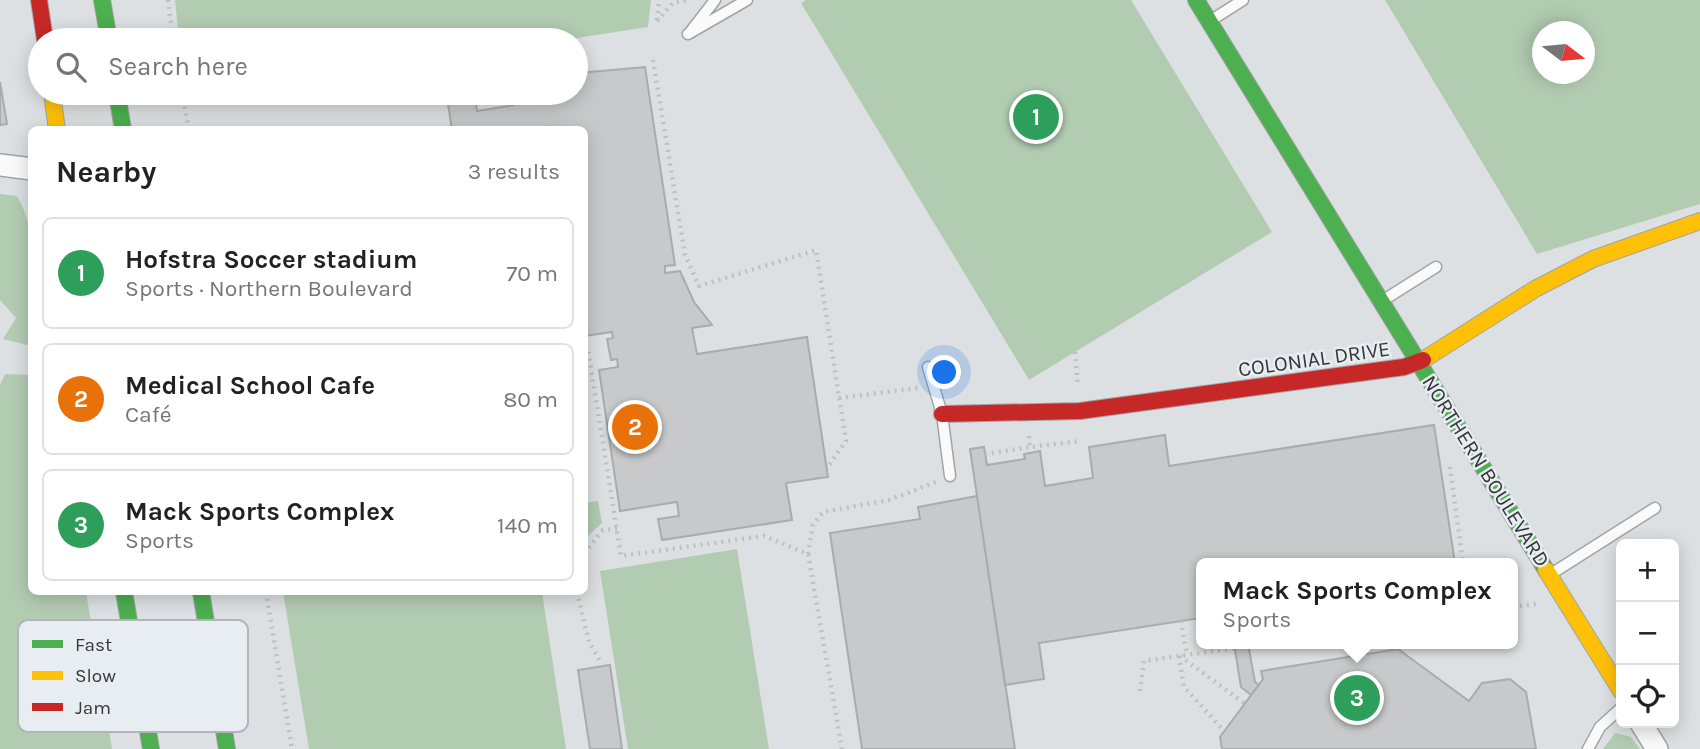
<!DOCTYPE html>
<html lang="en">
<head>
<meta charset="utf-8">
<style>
  :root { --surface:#fff; --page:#f6f6f6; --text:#222; --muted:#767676; --line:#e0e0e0; --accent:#2563eb }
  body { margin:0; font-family:Karla,sans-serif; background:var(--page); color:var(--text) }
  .controls { position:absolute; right:21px; bottom:21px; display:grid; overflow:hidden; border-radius:10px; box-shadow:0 4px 18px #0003 }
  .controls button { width:63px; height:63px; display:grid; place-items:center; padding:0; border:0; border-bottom:2px solid var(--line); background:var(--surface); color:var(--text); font:35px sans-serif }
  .compass { position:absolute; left:1532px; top:21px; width:63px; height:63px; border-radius:50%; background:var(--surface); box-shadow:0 4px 18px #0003; rotate:106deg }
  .you { position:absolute; left:945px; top:373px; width:24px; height:24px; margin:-18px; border:5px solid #fff; border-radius:50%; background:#1a73e8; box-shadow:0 0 0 10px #1a73e833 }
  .badge { display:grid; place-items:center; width:46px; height:46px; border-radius:50%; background:var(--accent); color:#fff; font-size:23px; font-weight:700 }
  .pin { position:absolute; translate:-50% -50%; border:4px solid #fff; box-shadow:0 2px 7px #0006 }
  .popup { position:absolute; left:1196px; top:558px; width:322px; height:91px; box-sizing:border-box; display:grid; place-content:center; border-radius:10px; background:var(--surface); filter:drop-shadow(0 2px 5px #0005); font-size:23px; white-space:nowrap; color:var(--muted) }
  .popup b { font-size:26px; color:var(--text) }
  .popup::after { content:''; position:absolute; left:50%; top:100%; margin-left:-14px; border:14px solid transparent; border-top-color:var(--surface) }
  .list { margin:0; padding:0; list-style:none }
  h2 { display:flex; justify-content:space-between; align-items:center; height:91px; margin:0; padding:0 28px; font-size:30px }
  h2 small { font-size:23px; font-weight:400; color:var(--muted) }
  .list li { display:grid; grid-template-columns:46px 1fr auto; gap:21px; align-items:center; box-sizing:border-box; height:112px; margin:0 14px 14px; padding:0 14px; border:2px solid var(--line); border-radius:10px }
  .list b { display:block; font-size:26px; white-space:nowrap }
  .list p { margin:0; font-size:23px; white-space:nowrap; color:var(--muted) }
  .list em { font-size:23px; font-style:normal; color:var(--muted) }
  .icon { flex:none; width:38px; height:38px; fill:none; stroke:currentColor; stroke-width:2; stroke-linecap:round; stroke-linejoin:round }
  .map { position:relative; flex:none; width:1700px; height:749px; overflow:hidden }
  .search { position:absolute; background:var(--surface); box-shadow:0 4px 18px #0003; left:28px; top:28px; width:560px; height:77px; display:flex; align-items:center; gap:18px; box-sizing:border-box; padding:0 24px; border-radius:38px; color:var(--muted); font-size:26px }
  .panel { position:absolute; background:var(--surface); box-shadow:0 4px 18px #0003; left:28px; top:126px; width:560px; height:469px; border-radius:10px }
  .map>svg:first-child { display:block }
  .green { fill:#b2ccb2; fill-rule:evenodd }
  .building { fill:#c7c9cb; stroke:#a9abac; stroke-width:2 }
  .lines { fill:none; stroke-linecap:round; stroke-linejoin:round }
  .lane-casing { stroke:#a1a3a4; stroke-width:13 }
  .street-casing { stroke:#a1a3a4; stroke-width:24 }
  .fast-casing { stroke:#a1a3a4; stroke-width:18 }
  .slow-casing { stroke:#a1a3a4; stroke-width:18 }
  .jam-casing { stroke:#a1a3a4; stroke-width:18 }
  .path { stroke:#bfc0c0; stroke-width:4.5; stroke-dasharray:2 5; stroke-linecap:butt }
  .lane { stroke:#fafafb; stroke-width:10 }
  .street { stroke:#fafafb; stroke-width:21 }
  .fast { stroke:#4caf50; stroke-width:16 }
  .slow { stroke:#ffc107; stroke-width:16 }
  .jam { stroke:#c62828; stroke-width:16 }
  .labels { text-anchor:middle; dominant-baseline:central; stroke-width:5; stroke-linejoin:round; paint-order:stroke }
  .street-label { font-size:21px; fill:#353638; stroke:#e8edf1 }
  .key { fill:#e8edf1; stroke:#b2b6ba; stroke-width:2 }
  .key-label { font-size:19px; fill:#353638 }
</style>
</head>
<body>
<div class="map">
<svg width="1700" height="749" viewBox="0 0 1700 749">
  <rect width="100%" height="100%" fill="#dde0e2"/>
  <path class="green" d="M175 0H651L648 27 564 40H179Z
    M806 0H1131L1272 232 1029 380 801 3Z
    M1385 0H1700V204L1537 254ZM1542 32H1584V74H1542Z
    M0 194 17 196C42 238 32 298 31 346L3 339 16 318 0 300Z
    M5 374 31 375 32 592H86L112 749H0V385Z
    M598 501 602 523 585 539V503Z
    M737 549 769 749H628L600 571Z
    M283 592H542L566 749H309Z
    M1615 733 1631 737 1640 749H1603Z"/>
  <path class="building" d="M645 67 675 265 665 266V273L680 271 694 302 712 325 692 328 697 354 807 337 828 477 786 483 792 520 662 540 658 519 679 516 677 502 620 511 599 370 618 367 617 359 611 360 607 339 613 338 612 332 584 336V130H452L448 104 475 99 477 111 514 105 513 93H576V78L580 77 579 73Z
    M0 82 7 124 0 125Z
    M1434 425 1455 563H1201V618L1039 643 1044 679 1005 685 970 449 984 447 987 465 1025 459 1024 454 1040 451 1045 486 1093 478 1089 447 1165 435 1169 466Z
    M977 496 1015 749H862L830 533 920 519 918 507Z
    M1234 644H1248L1255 682 1259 685 1251 695 1241 687Z
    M1398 649 1469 701 1482 683 1510 679 1526 692 1536 749H1222L1220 737 1263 679 1261 671Z
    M610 665 622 749H590L578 670Z"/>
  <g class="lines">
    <defs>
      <path id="lane" d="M1210 21 1243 0
        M691 31 715 0
        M688 34 747 0
        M1382 301 1436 267
        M928 367 942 414 950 476
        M1551 574 1655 508
        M1588 749 1600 727 1621 708"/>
      <path id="street" d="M0 165 32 169
        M1641 723 1657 749"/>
      <path id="fast" d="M102 0 109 40
        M1196 0 1546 570
        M117 93 123 130
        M124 592 151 749
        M201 592 227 749"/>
      <path id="slow" d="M52 93 57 130
        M1423 360 1535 289 1593 259 1700 221
        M1546 570 1621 691"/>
      <path id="jam" d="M39 0 45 40
        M942 414 1080 411 1404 367 1423 360"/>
    </defs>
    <use href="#lane" class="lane-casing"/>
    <use href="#street" class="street-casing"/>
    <use href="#fast" class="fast-casing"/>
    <use href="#slow" class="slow-casing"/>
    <use href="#jam" class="jam-casing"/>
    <path class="path" d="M168 0 173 40
      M657 20 659 0
      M657 21 673 3 689 0
      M653 60 685 255 699 286 816 250 846 441 827 468
      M182 93 189 130
      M584 350 588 349 621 556 764 536 808 554 842 749
      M1075 352 1078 386
      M839 398 918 388
      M1029 436 1030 447 1080 441
      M985 454 1030 447
      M1450 467 1463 563
      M584 553 603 530 617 529
      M808 554 813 525 823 512 889 500 936 482
      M266 592 292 749
      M577 592 589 642 601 663
      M1513 607 1536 604
      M1181 621 1187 655
      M1249 646 1263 644
      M1179 656 1184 687 1224 731
      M1180 656 1245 704
      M1140 691 1144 661 1235 648"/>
    <use href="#lane" class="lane"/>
    <use href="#street" class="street"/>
    <use href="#fast" class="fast"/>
    <use href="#slow" class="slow"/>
    <use href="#jam" class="jam"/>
  </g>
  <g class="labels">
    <g class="street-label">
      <text transform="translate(1314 359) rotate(-8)">COLONIAL DRIVE</text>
      <text transform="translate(1486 471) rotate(58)">NORTHERN BOULEVARD</text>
    </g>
  </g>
  <rect x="18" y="620" width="230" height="112" rx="10" class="key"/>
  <rect x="32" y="640" width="31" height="8" fill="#4caf50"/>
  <rect x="32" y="671" width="31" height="9" fill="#ffc107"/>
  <rect x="32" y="703" width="31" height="8" fill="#c62828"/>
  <g class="key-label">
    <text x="75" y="651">Fast</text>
    <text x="75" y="682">Slow</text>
    <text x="75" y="714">Jam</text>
  </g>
</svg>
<div class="controls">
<button>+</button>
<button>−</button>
<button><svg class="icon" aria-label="locate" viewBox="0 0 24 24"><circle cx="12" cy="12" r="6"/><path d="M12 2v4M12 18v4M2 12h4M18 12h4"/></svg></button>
</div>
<svg class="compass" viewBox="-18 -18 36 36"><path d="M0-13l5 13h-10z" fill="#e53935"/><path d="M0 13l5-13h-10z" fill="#767676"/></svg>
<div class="you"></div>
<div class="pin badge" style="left:1036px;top:117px;background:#2e9e5b">1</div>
<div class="pin badge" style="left:635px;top:427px;background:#e8710a">2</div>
<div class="pin badge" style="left:1357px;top:698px;background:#2e9e5b">3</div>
<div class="popup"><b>Mack Sports Complex</b>Sports</div>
<div class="search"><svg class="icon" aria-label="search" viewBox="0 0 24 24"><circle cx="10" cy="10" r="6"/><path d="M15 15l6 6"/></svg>Search here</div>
<section class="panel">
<h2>Nearby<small>3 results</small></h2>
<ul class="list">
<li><span class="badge" style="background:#2e9e5b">1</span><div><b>Hofstra Soccer stadium</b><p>Sports · Northern Boulevard</p></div><em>70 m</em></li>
<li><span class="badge" style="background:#e8710a">2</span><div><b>Medical School Cafe</b><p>Café</p></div><em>80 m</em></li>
<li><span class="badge" style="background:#2e9e5b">3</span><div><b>Mack Sports Complex</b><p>Sports</p></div><em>140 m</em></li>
</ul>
</section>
</div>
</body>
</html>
